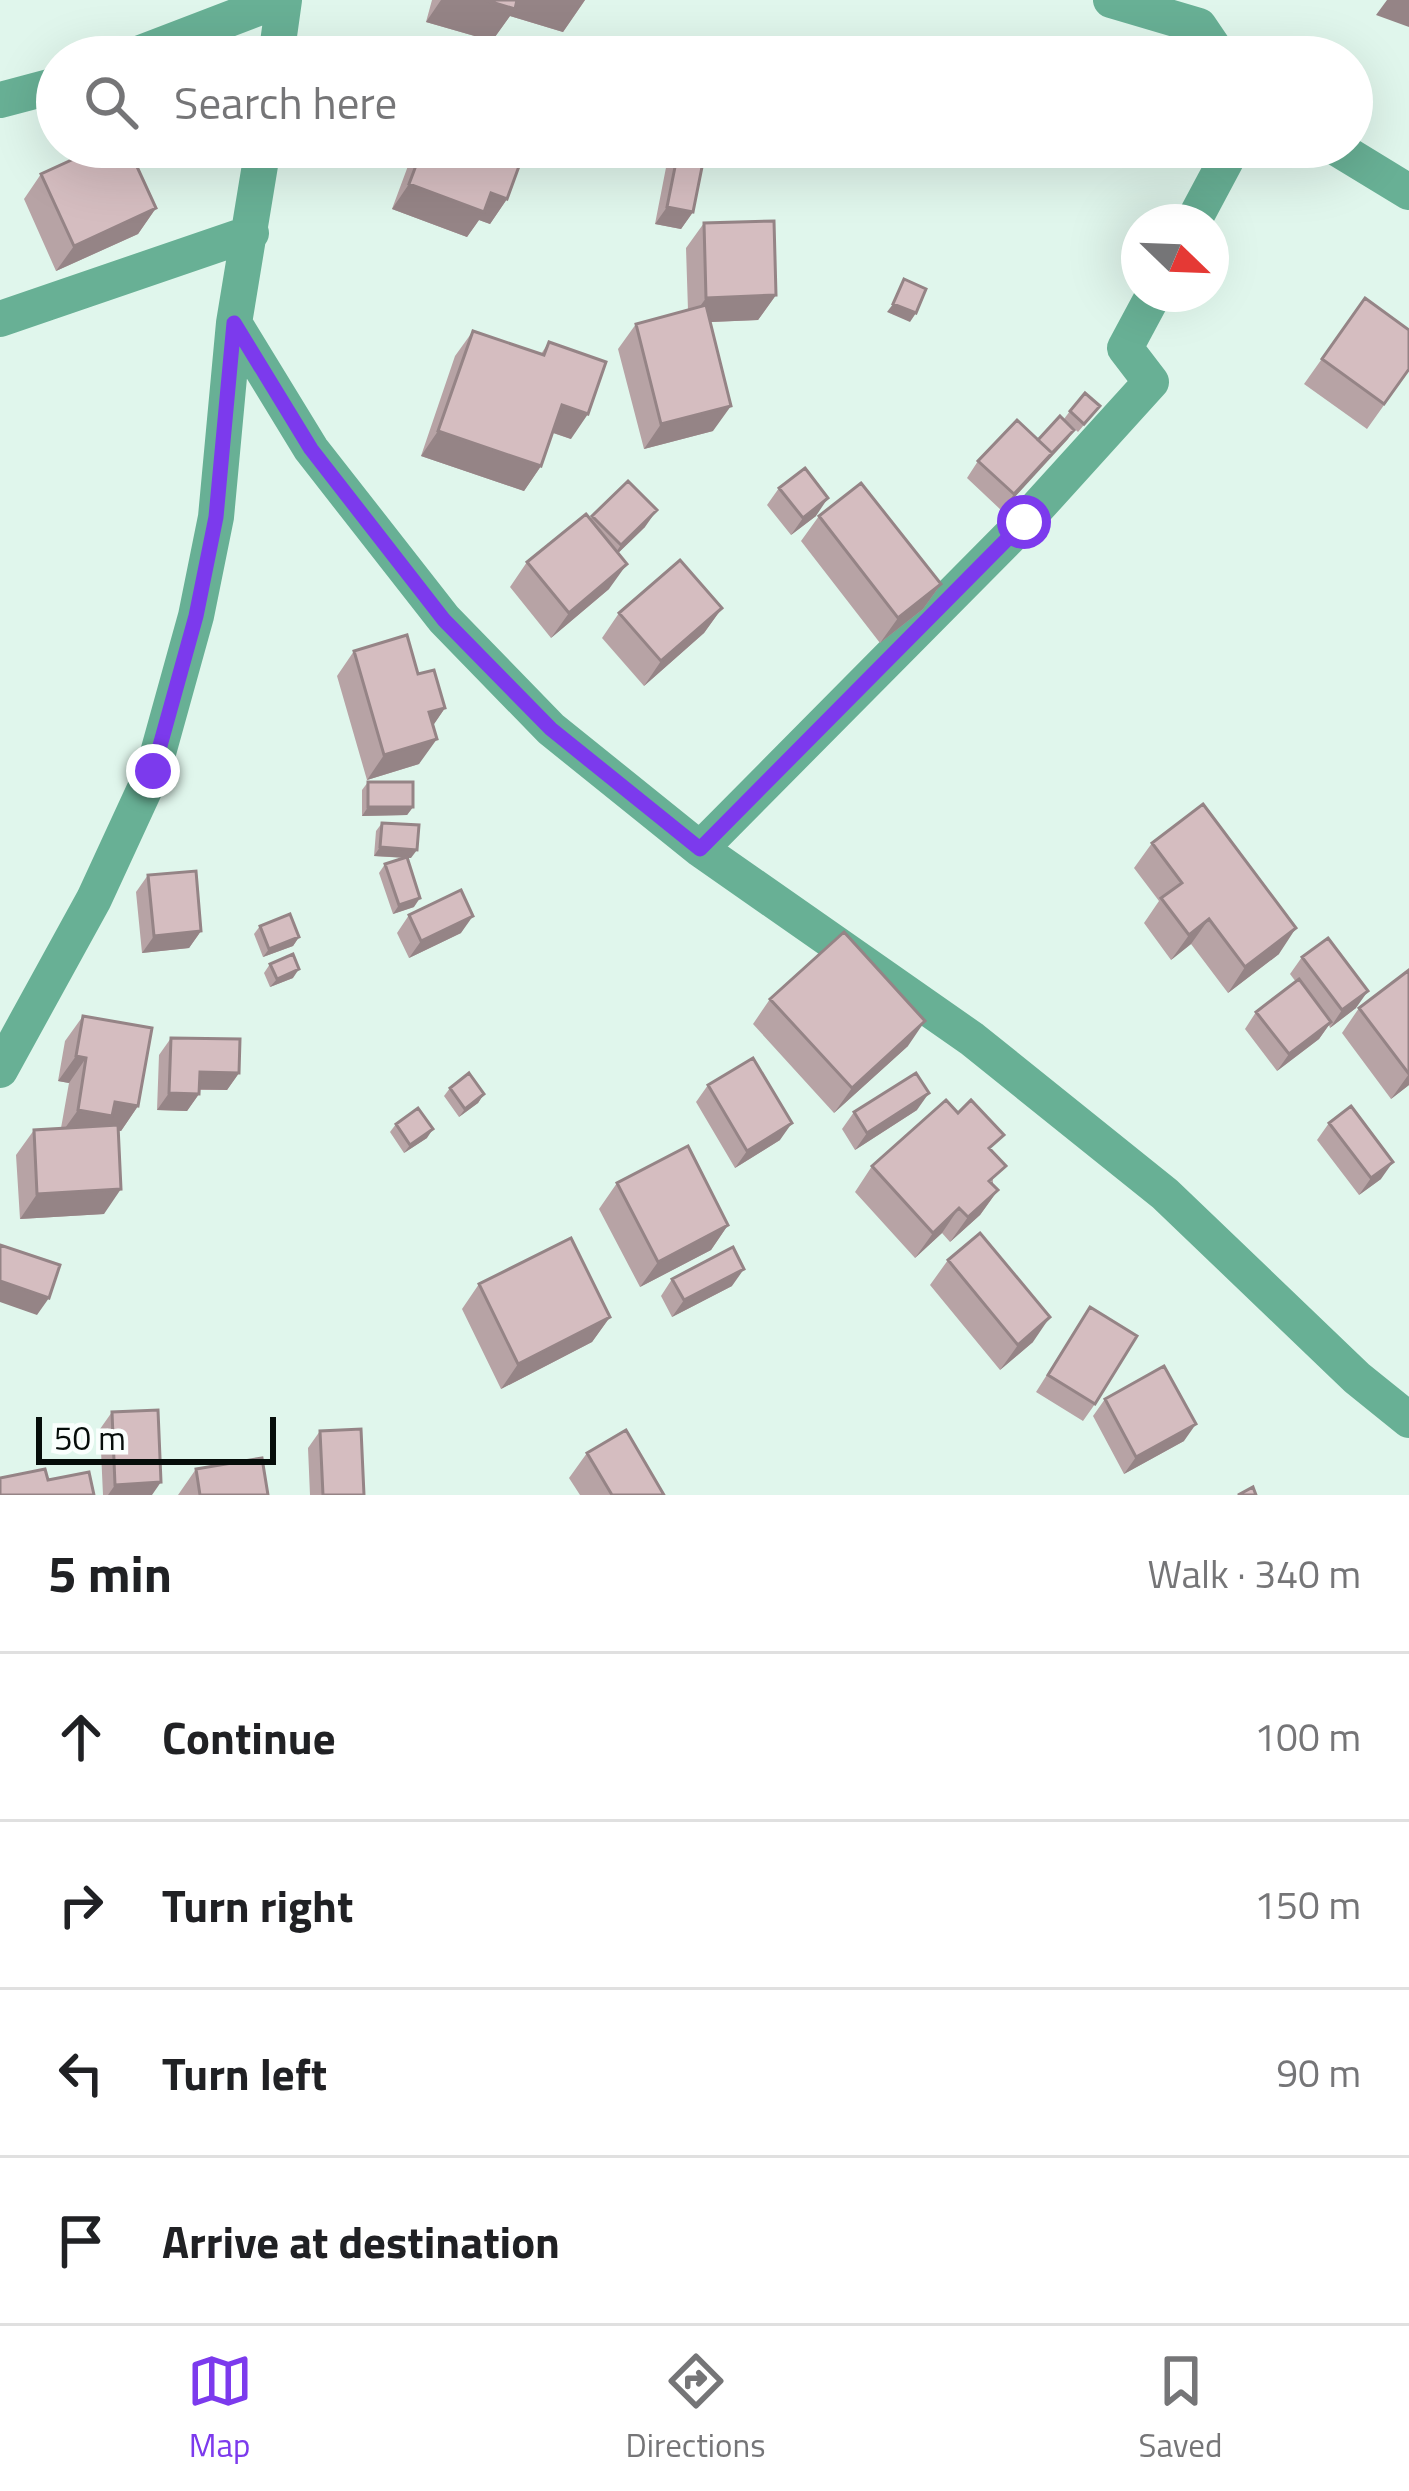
<!DOCTYPE html>
<html lang="en">
<head>
<meta charset="utf-8">
<style>
  :root { --surface:#fff; --page:#f6f6f6; --text:#202124; --muted:#757577; --line:#e0e0e0; --accent:#7c3aed }
  body { margin:0; font-family:"Titillium Web",sans-serif; background:var(--page); color:var(--text) }
  .compass { position:absolute; left:1121px; top:204px; width:108px; height:108px; border-radius:50%; background:var(--surface); box-shadow:0 12px 48px #0002; rotate:113deg }
  .scale { position:absolute; left:36px; bottom:30px; width:240px; box-sizing:border-box; padding-left:12px; border:6px solid #060d0a; border-top:0; font-size:33px; line-height:42px; white-space:nowrap; color:#060d0a; -webkit-text-stroke:9px #fafffd; paint-order:stroke }
  .stop { position:absolute; width:36px; height:36px; margin:-27px; border:9px solid #7c3aed; border-radius:50%; background:#fff }
  .stop.end { background:#7c3aed; border-color:#fff; box-shadow:0 3px 12px #0008 }
  .list { margin:0; padding:0; list-style:none }
  h2 { display:flex; justify-content:space-between; align-items:center; height:156px; margin:0; padding:0 48px; font-size:51px }
  h2 small { font-size:39px; font-weight:400; color:var(--muted) }
  .list li { display:grid; grid-template-columns:78px 1fr auto; gap:36px; align-items:center; box-sizing:border-box; height:168px; padding:0 48px; border-top:3px solid var(--line) }
  .list b { display:block; font-size:45px; white-space:nowrap }
  .list em { font-size:39px; font-style:normal; color:var(--muted) }
  .icon { flex:none; width:66px; height:66px; fill:none; stroke:currentColor; stroke-width:2; stroke-linecap:round; stroke-linejoin:round }
  .map { position:relative; flex:none; width:1409px; height:1495px; overflow:hidden }
  .search { position:absolute; background:var(--surface); box-shadow:0 12px 48px #0002; left:36px; right:36px; top:36px; height:132px; display:flex; align-items:center; gap:30px; box-sizing:border-box; padding:0 42px; border-radius:66px; color:var(--muted); font-size:45px }
  .sheet { height:828px; background:var(--surface) }
  nav { display:flex; justify-content:space-around; align-items:center; box-sizing:border-box; height:168px; border-top:3px solid var(--line); background:var(--surface); font-size:33px; color:var(--muted) }
  nav a { display:grid; justify-items:center; gap:6px }
  nav .on { color:var(--accent) }
  .map>svg:first-child { display:block }
  .lines { fill:none; stroke-linecap:round; stroke-linejoin:round }
  .minor { stroke:#68b095; stroke-width:36 }
  .wall { fill:#b7a3a5 }
  .shaded-wall { fill:#958486 }
  .building { fill:#d5bdc0; stroke:#958486; stroke-width:3 }
  .route { stroke:#7c3aed; stroke-width:15 }
</style>
</head>
<body>
<div class="map">
<svg width="1409" height="1495" viewBox="0 0 1409 1495">
  <rect width="100%" height="100%" fill="#e0f6ec"/>
  <g class="lines">
    <path class="minor" d="M1111 0 1199 26 1220 57
      M130 57 279 0
      M276 57 284 0
      M0 100 57 85
      M1335 147 1409 192
      M1193 222 1233 147
      M0 319 251 233
      M234 323 311 449 444 619 551 729 700 849 972 1039 1165 1194 1357 1378 1409 1420
      M700 849 1024 522 1151 382 1125 348 1154 294
      M0 1070 94 899 153 771 196 616 216 517 234 323 263 147"/>
  </g>
  <path class="wall" d="M432 0H585L563 32 510 16 492 41 426 22Z
    M415 147H526L507 199 490 224 479 220 467 237 392 209Z
    M670 147H706L693 212 681 229 655 224Z
    M41 174 156 208 138 234 56 271 24 199Z
    M704 223 776 295 758 320 710 322 713 431 644 449 618 349 636 324 688 310 686 248Z
    M1365 298 1409 370 1367 429 1304 384Z
    M473 331 541 354 549 342 571 439 553 433 541 466 524 491 421 456 455 356Z
    M1100 406 1078 432 1065 420 1074 430 1002 511 967 478 978 461 1038 440 1064 419 1070 411Z
    M628 481 645 527 618 553 609 589 551 638 510 587 527 562 590 519Z
    M779 488 816 516 791 535 767 505Z
    M819 516 941 584 923 609 880 643 801 541Z
    M722 608 704 633 644 686 602 638 619 613Z
    M354 651 418 674 445 708 433 725 419 764 367 780 337 676Z
    M368 782 413 807 407 815 362 816V790Z
    M382 823 411 858H407L414 907 393 914 379 873 385 864 405 858 374 856 376 831Z
    M1152 843 1279 954 1228 993 1191 944 1171 960 1144 923 1159 901 1134 868Z
    M148 875 201 931 189 948 142 953 136 892Z
    M409 915 461 933 409 958 397 933Z
    M260 926 299 937 293 946 263 957 254 934Z
    M1302 957 1356 1008 1330 1028 1329 1025 1319 1039 1277 1071 1245 1029 1256 1012 1296 982 1290 974Z
    M270 964 293 978 270 987 264 973Z
    M1409 970V1085L1391 1099 1342 1033 1359 1008Z
    M770 999 908 1046 834 1113 753 1024Z
    M83 1016 138 1106 121 1131H119L104 1214 20 1219 16 1155 34 1130 61 1128 69 1083 58 1081 65 1041Z
    M171 1038 239 1073 227 1090H199V1094L187 1111 157 1110 159 1055Z
    M708 1085 780 1140 735 1168 696 1102Z
    M450 1088 484 1094 478 1103 459 1117 444 1096Z
    M917 1110 855 1150 842 1129 854 1112Z
    M1329 1123 1381 1179 1359 1195 1317 1140Z
    M396 1124 427 1138 404 1153 390 1132Z
    M992 1151 993 1184 998 1190 980 1215 950 1242 942 1233 915 1258 855 1192 872 1166Z
    M617 1183 728 1225 711 1250 640 1287 599 1209Z
    M948 1260 1033 1342 1000 1370 930 1285Z
    M672 1279 732 1286 672 1317 661 1296Z
    M479 1284 610 1317 592 1342 501 1389 462 1309Z
    M1090 1307 1095 1404 1083 1421 1036 1392Z
    M1105 1399 1184 1441 1124 1474 1093 1416Z
    M112 1412 152 1495H103L100 1429Z
    M320 1431 364 1495H310L308 1448Z
    M587 1453 664 1495H580L569 1478Z
    M196 1469 268 1495H178Z"/>
  <path class="shaded-wall" d="M441 0H585L563 32 510 16 492 41 426 22Z
    M1387 0H1409V27L1376 15Z
    M409 184 491 193 507 199 490 224 479 220 467 237 392 209Z
    M667 207 693 212 681 229 655 224Z
    M156 208 138 234 56 271 74 246Z
    M776 295 758 320 688 323 706 298Z
    M893 304 916 313 910 322 887 312Z
    M562 405 588 414 571 439 545 430Z
    M731 406 713 431 644 449 661 424Z
    M1074 430 1068 439 1002 511 1014 494Z
    M438 431 541 466 524 491 421 456Z
    M828 498 816 516 791 535 803 518Z
    M657 510 645 527 609 562 621 545Z
    M627 564 609 589 551 638 569 613Z
    M941 584 923 609 880 643 898 618Z
    M722 608 704 633 644 686 661 661Z
    M445 708 428 733 429 712Z
    M437 739 419 764 367 780 384 755Z
    M368 807H413L407 815 362 816Z
    M380 847 417 850 411 858 374 856Z
    M420 898 414 907 393 914 399 905Z
    M473 916 461 933 409 958 421 941Z
    M1209 919 1191 944 1171 960 1189 935Z
    M1296 928 1279 954 1228 993 1245 967Z
    M201 931 189 948 142 953 154 936Z
    M299 937 293 946 263 957 269 949Z
    M299 969 293 978 270 987 277 979Z
    M1368 991 1356 1008 1330 1028 1342 1010Z
    M925 1021 908 1046 834 1113 852 1088Z
    M1331 1022 1319 1039 1277 1071 1289 1054Z
    M76 1056 86 1058 69 1083 58 1081Z
    M200 1072 239 1073 227 1090 188 1089Z
    M1409 1074V1085L1391 1099Z
    M169 1093 199 1094 187 1111 157 1110Z
    M929 1093 917 1110 855 1150 867 1133Z
    M484 1094 478 1103 459 1117 465 1109Z
    M115 1102 138 1106 121 1131 104 1128 60 1135 78 1110Z
    M792 1123 780 1140 735 1168 747 1151Z
    M433 1129 427 1138 404 1153 410 1145Z
    M1393 1162 1381 1179 1359 1195 1371 1178Z
    M121 1189 104 1214 20 1219 37 1194Z
    M998 1190 980 1215 950 1242 968 1217Z
    M959 1208 942 1233 915 1258 933 1233Z
    M728 1225 711 1250 640 1287 658 1262Z
    M744 1269 732 1286 672 1317 684 1300Z
    M0 1281 49 1298 37 1315 0 1302Z
    M610 1317 592 1342 501 1389 518 1364Z
    M1050 1317 1033 1342 1000 1370 1018 1345Z
    M1196 1424 1184 1441 1124 1474 1136 1457Z
    M161 1482 152 1495H108L115 1485Z"/>
  <path class="building" d="M485 0H517L515 9Z
    M100 147H128L156 208 74 246 41 174Z
    M423 147H526L507 199 491 193 484 212 409 184Z
    M679 147H706L693 212 667 207Z
    M774 221 776 295 706 298 704 223Z
    M904 279 926 289 916 313 893 304Z
    M1365 298 1409 330V369L1384 404 1322 359Z
    M706 305 731 406 661 424 636 324Z
    M473 331 544 355 549 342 606 362 588 414 562 405 541 466 438 431Z
    M1085 393 1100 406 1084 424 1070 411Z
    M1060 416 1074 430 1052 453 1038 440Z
    M1017 420 1052 453 1014 494 978 461Z
    M805 468 828 498 803 518 779 488Z
    M628 481 657 510 621 545 592 516Z
    M861 483 941 584 898 618 819 516Z
    M586 514 627 564 569 613 527 562Z
    M680 560 722 608 661 661 619 613Z
    M407 635 418 674 434 670 445 708 429 712 437 739 384 755 354 651Z
    M368 782H413V807H368Z
    M1203 804 1296 928 1245 967 1209 919 1189 935 1161 898 1182 883 1152 843Z
    M382 823 419 825 417 850 380 847Z
    M407 857 420 898 399 905 385 864Z
    M196 871 201 931 154 936 148 875Z
    M461 890 473 916 421 941 409 915Z
    M290 914 299 937 269 949 260 926Z
    M844 932 925 1021 852 1088 770 999Z
    M1328 938 1368 991 1342 1010 1302 957Z
    M293 954 299 969 277 979 270 964Z
    M1409 970V1074L1359 1008Z
    M1299 979 1331 1022 1289 1054 1256 1012Z
    M83 1016 152 1028 138 1106 115 1102 112 1116 78 1110 86 1058 76 1056Z
    M171 1038 240 1039 239 1073 200 1072 199 1094 169 1093Z
    M753 1058 792 1123 747 1151 708 1085Z
    M469 1073 484 1094 465 1109 450 1088Z
    M916 1073 929 1093 867 1133 854 1112Z
    M946 1100 958 1113 971 1100 1004 1135 989 1148 1006 1166 989 1181 998 1190 968 1217 959 1208 933 1233 872 1166Z
    M1351 1106 1393 1162 1371 1178 1329 1123Z
    M418 1108 433 1129 410 1145 396 1124Z
    M118 1125 121 1189 37 1194 34 1130Z
    M688 1146 728 1225 658 1262 617 1183Z
    M980 1233 1050 1317 1018 1345 948 1260Z
    M571 1238 610 1317 518 1364 479 1284Z
    M0 1245 60 1265 49 1298 0 1281Z
    M733 1247 744 1269 684 1300 672 1279Z
    M1090 1307 1137 1336 1095 1404 1048 1375Z
    M1164 1366 1196 1424 1136 1457 1105 1399Z
    M158 1410 161 1482 115 1485 112 1412Z
    M361 1429 364 1495H323L320 1431Z
    M626 1430 664 1495H612L587 1453Z
    M262 1458 268 1495H200L196 1469Z
    M45 1469 48 1480 89 1472 94 1495H0V1478Z
    M1253 1487 1256 1495H1238Z"/>
  <g class="lines">
    <path class="route" d="M153 771 196 616 216 517 234 323 311 449 444 620 551 729 700 849 1024 522"/>
  </g>
</svg>
<svg class="compass" viewBox="-18 -18 36 36"><path d="M0-13l5 13h-10z" fill="#e53935"/><path d="M0 13l5-13h-10z" fill="#757577"/></svg>
<div class="scale">50 m</div>
<div class="stop" style="left:1024px;top:522px"></div>
<div class="stop end" style="left:153px;top:771px"></div>
<div class="search"><svg class="icon" aria-label="search" viewBox="0 0 24 24"><circle cx="10" cy="10" r="6"/><path d="M15 15l6 6"/></svg>Search here</div>
</div>
<section class="sheet">
<h2>5 min<small>Walk · 340 m</small></h2>
<ul class="list">
<li><svg class="icon" aria-label="ahead" viewBox="0 0 24 24"><path d="M12 20V5M6 11l6-6 6 6"/></svg><div><b>Continue</b></div><em>100 m</em></li>
<li><svg class="icon" aria-label="right" viewBox="0 0 24 24"><path d="M7 20v-9h11M14 6l5 5-5 5"/></svg><div><b>Turn right</b></div><em>150 m</em></li>
<li><svg class="icon" aria-label="left" viewBox="0 0 24 24"><path d="M17 20v-9H6M10 6l-5 5 5 5"/></svg><div><b>Turn left</b></div><em>90 m</em></li>
<li><svg class="icon" aria-label="arrive" viewBox="0 0 24 24"><path d="M6 21V4h12l-3 4 3 4H6"/></svg><div><b>Arrive at destination</b></div></li>
</ul>
</section>
<nav>
<a class="on"><svg class="icon" aria-label="map" viewBox="0 0 24 24"><path d="M3 6l6-2 6 2 6-2v14l-6 2-6-2-6 2zM9 4v14M15 6v14"/></svg>Map</a>
<a><svg class="icon" aria-label="directions" viewBox="0 0 24 24"><path d="M12 3l9 9-9 9-9-9zM9 14v-3h6M13 9l2 2-2 2"/></svg>Directions</a>
<a><svg class="icon" aria-label="saved" viewBox="0 0 24 24"><path d="M7 4h10v16l-5-4-5 4z"/></svg>Saved</a>
</nav>
</body>
</html>
